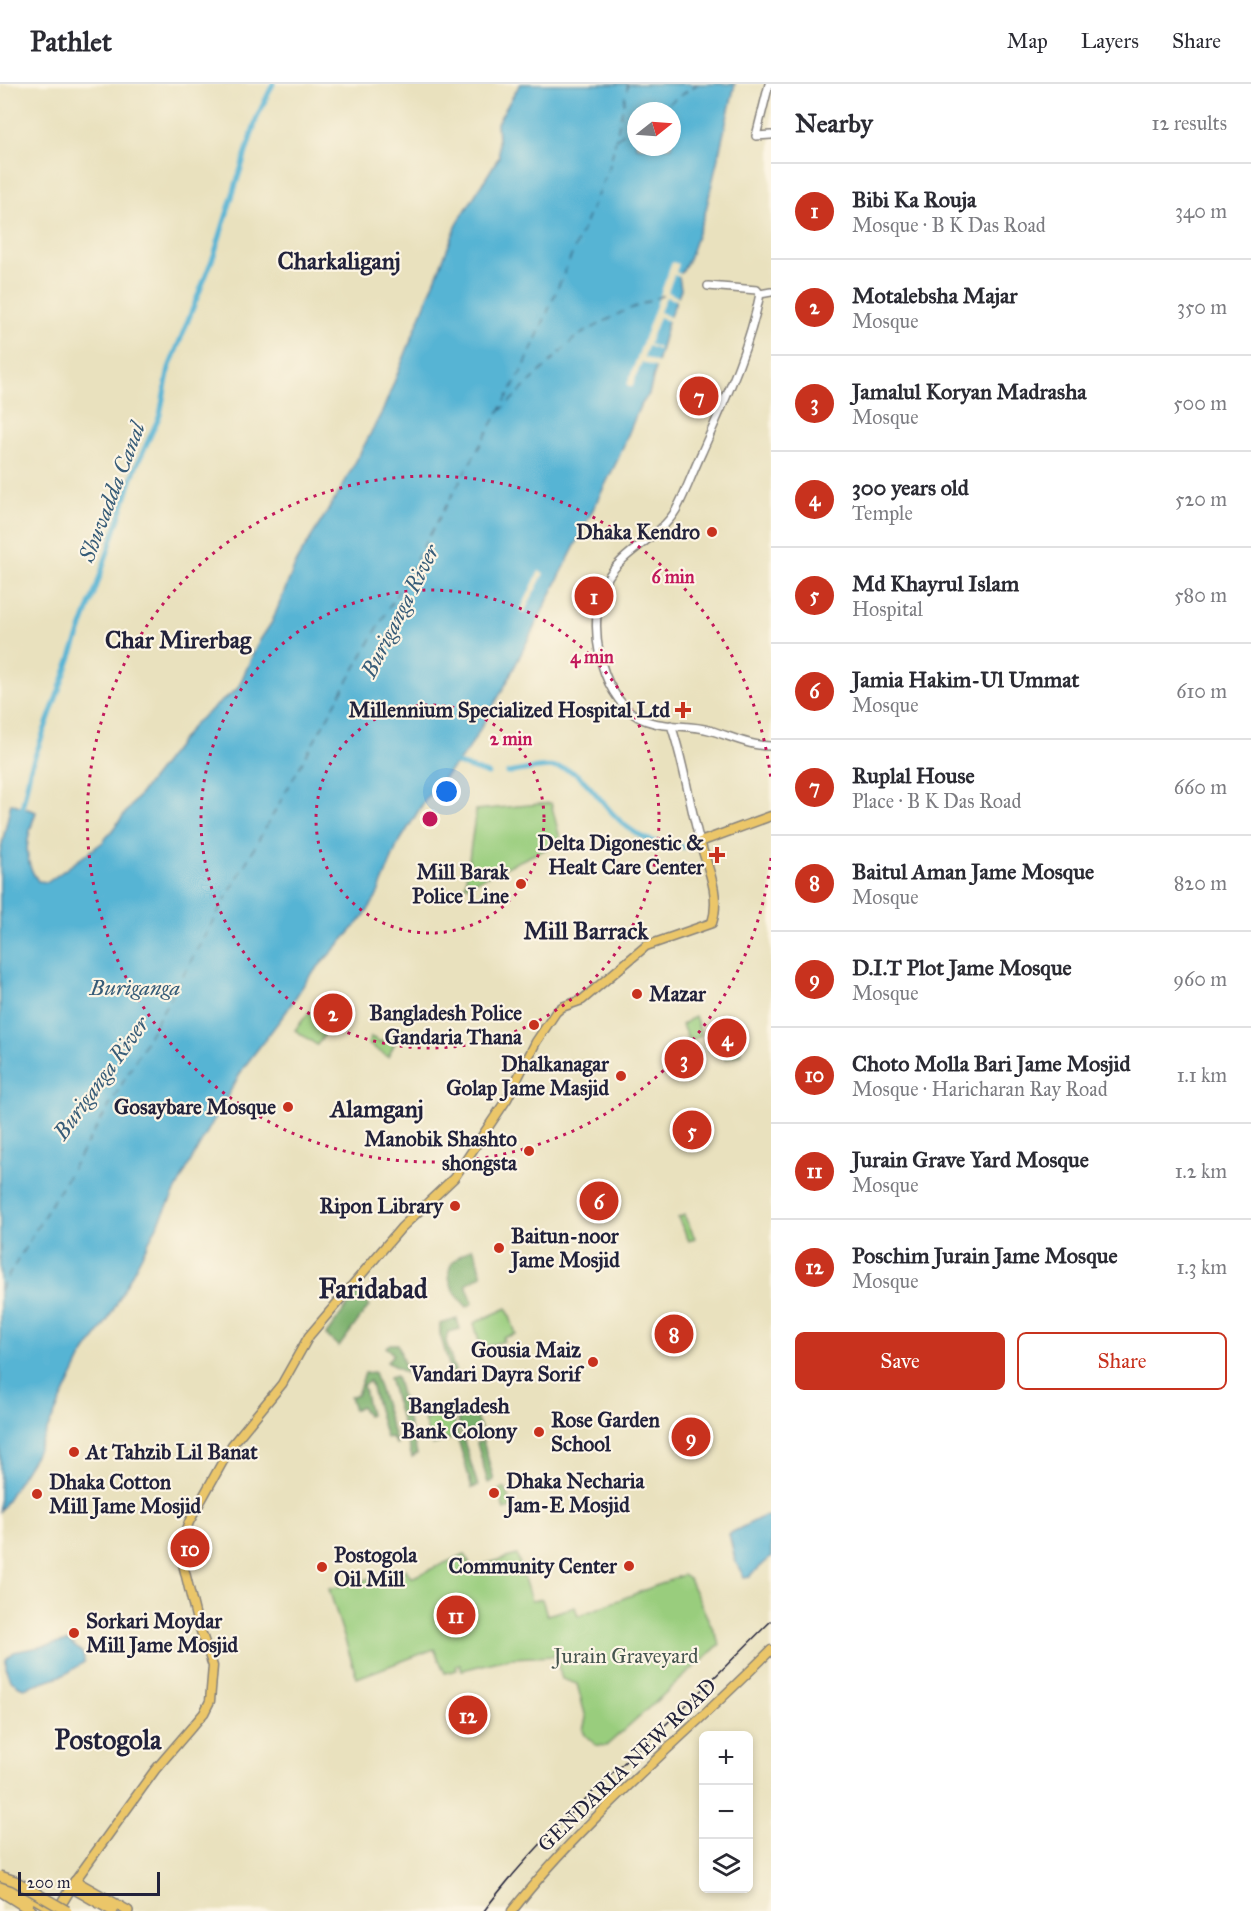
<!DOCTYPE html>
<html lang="en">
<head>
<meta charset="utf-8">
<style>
  :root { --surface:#fff; --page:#f2f2f3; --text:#2b2b33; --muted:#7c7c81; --line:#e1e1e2; --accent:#c8321e }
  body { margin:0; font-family:"IM FELL Great Primer",serif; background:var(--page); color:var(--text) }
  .controls { position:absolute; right:18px; bottom:18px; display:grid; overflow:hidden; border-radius:9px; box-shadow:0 3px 9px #0003 }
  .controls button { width:54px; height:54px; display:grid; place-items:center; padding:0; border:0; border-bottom:2px solid var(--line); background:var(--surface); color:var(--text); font:30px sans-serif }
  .compass { position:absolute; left:627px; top:18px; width:54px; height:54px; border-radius:50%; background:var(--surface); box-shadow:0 3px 9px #0003; rotate:73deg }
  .scale { position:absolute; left:18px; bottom:15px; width:142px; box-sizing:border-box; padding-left:6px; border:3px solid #22223b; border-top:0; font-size:16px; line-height:21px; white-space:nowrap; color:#22223b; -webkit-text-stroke:4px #fcf5e5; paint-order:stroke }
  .you { position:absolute; left:447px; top:708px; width:21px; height:21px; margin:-15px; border:4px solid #fff; border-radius:50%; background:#1a73e8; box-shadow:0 0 0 9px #1a73e833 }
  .badge { display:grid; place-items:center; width:39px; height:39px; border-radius:50%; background:var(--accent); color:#fff; font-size:20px; font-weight:700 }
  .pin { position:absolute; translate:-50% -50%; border:3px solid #fff; box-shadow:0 2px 6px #0006 }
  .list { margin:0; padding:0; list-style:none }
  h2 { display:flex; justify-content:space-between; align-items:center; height:78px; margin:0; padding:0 24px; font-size:26px }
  h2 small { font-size:20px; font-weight:400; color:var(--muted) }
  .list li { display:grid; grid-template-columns:39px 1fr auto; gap:18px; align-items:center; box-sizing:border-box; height:96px; padding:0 24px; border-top:2px solid var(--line) }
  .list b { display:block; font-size:22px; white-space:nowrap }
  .list p { margin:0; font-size:20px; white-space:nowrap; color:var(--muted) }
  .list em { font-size:20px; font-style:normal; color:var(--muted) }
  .actions { display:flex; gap:12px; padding:18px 24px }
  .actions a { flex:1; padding:14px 0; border:2px solid var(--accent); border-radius:9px; text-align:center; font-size:21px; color:var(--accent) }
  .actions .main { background:var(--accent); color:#fff }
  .icon { flex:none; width:33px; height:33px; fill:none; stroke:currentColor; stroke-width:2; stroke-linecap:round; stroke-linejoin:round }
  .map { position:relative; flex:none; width:771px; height:1827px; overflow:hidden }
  header { display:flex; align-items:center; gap:36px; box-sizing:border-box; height:84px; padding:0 30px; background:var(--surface); border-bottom:2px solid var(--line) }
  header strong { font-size:28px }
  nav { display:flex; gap:33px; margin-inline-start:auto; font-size:21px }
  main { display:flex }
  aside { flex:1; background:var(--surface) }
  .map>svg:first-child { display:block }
  .green { fill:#99cd7d; stroke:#5e785c; stroke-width:1.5 }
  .forest { fill:#7ab06c; stroke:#4e6954; stroke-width:1.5 }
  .water { fill:#56b4d4; stroke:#3c6b88; stroke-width:1.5; fill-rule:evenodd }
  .pier { fill:#e9e1be }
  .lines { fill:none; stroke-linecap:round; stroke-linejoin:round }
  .canal { stroke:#56b4d4; stroke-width:5 }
  .ferry { stroke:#375c78; stroke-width:1.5; stroke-dasharray:8 6; stroke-linecap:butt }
  .minor-casing { stroke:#86827c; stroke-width:10 }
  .major-casing { stroke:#86827c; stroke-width:11 }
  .highway-casing { stroke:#86827c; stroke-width:12 }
  .minor { stroke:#fff; stroke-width:7 }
  .major { stroke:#ebc669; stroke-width:8 }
  .highway { stroke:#ebc669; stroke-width:9 }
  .rail { stroke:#22223b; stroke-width:1.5 }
  .highway-bridge-casing { stroke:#86827c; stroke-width:12; stroke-linecap:butt }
  .highway-bridge { stroke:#ebc669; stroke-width:9 }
  .ring { fill:none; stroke:#c2185b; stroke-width:3; stroke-dasharray:3 6 }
  .poi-dot { fill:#c8321e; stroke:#fcf5e5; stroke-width:2 }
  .labels { text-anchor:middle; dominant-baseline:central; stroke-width:4.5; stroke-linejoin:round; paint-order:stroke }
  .poi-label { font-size:21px; font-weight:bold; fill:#22223b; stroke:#fcf5e5; text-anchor:end }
  .park-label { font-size:21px; fill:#46554f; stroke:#fcf5e5 }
  .street-label { font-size:21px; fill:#22223b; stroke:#fcf5e5 }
  .water-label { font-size:22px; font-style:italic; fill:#375c78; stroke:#fcf5e5 }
  .neighbourhood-label { font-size:22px; font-weight:bold; fill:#22223b; stroke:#fcf5e5 }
  .quarter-label { font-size:24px; font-weight:bold; fill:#22223b; stroke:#fcf5e5 }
  .district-label { font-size:27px; font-weight:bold; fill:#22223b; stroke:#fcf5e5 }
  .centre { fill:#c2185b; stroke:#fcf5e5; stroke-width:3 }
  .ring-label { font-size:18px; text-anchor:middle; font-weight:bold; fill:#c2185b; stroke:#fcf5e5; stroke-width:4.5; stroke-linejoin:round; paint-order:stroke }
</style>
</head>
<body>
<header>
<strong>Pathlet</strong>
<nav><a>Map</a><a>Layers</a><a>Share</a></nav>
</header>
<main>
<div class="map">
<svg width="771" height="1827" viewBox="0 0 771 1827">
  <rect width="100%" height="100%" fill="#fcf5e5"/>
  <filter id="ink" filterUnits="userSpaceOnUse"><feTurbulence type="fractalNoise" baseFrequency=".0167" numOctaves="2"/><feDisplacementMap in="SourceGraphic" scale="12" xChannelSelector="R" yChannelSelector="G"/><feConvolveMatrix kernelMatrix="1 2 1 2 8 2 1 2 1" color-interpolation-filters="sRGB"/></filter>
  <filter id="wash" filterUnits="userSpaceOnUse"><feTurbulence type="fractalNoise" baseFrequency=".008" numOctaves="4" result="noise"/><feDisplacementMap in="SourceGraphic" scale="24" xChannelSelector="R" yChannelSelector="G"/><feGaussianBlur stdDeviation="1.35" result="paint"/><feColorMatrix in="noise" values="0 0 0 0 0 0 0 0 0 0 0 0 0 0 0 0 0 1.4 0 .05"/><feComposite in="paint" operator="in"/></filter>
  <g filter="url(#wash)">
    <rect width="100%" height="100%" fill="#e9e1be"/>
    <path class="green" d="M551 719 561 758 465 802 476 726Z
      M309 928 331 942 317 961 295 946Z
      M695 932 701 951 689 958 682 941Z
      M398 943 402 945 388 973 368 960 371 953 381 958Z
      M739 962 741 970 725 975 722 967Z
      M684 1131 695 1154 689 1157 678 1134Z
      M507 1224 516 1250 503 1254 504 1257 481 1264 474 1239Z
      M451 1328 459 1352 432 1361 424 1336Z
      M505 1404 512 1424 504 1426 499 1406Z
      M465 1470 471 1484 517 1471 531 1517 542 1515 547 1531 575 1523 578 1532 683 1491 689 1495 720 1560 606 1662 596 1661 585 1651 583 1646 586 1634 577 1600 562 1595 555 1572 511 1574 462 1586 460 1581 456 1582 457 1586 445 1589 434 1565 357 1594 329 1505 406 1485 411 1494Z"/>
    <path class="forest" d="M472 1164C479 1172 477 1182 482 1191L466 1200 473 1219 467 1223C456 1212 439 1190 456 1175 460 1171 467 1168 472 1164Z
      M358 1207 369 1222 339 1263 326 1251Z
      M457 1235 460 1245 448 1248 446 1257 457 1294 453 1295 440 1250V1240Z
      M390 1260H398L407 1290 387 1278 393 1270 386 1263Z
      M374 1288 397 1360H396L391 1353 386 1354 370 1297 363 1301 370 1331 367 1332 361 1322 354 1326 350 1312 357 1311 365 1289Z
      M396 1292 417 1370 412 1373 389 1294Z
      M468 1324 471 1333 475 1332 481 1344 462 1350 456 1328Z
      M463 1354 478 1402 472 1404 458 1355Z
      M483 1357 494 1396 488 1399 477 1359Z"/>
    <path class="water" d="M520 0H735L706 126 689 175 679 193 681 205 668 237 649 310 639 324 618 375 506 600 468 666 425 716 397 762 376 814 362 835 308 894 286 928 244 983 193 1073 109 1234 82 1273 35 1371 0 1427V769L11 719 36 728C27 753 21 774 38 797L48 798 103 758 195 639 238 604 258 559 272 538 297 476 340 407 383 326 458 138 499 73 497 39ZM636 27H672V63H636Z
      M764 1432 771 1433V1473L750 1492 744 1493 736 1479 729 1450Z
      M69 1557C74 1565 85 1564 84 1578L66 1590 24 1604C10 1599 5 1590 6 1575L14 1568Z"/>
    <path class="pier" d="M672 178 679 180 676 188 683 191 682 194 674 191 668 208 680 214 679 217 666 213 660 228 672 234 671 238 659 233 649 260 659 264 658 266 648 262 644 273 661 280 659 285 642 278 632 303 627 301Z
      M539 487 544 489 524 529 520 527Z"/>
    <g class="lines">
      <path class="canal" d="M450 677 488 690
        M508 689C528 685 557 678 576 690 586 697 594 708 602 717 624 745 647 762 684 763
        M21 730 30 686 96 504 135 385 160 331 169 284 214 171 257 33 273 0"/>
      <path class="ferry" d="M657 27 698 0
        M617 54 636 41
        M499 328 576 253 620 229 664 211
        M0 1206 114 1014 524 283 610 81 628 0"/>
    </g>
  </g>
  <g filter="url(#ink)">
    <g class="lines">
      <defs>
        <path id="minor" d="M769 0 756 52 771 51
          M708 202 757 206 760 210 771 208
          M760 210C749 266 725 316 702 368 693 387 686 408 676 426 659 455 622 466 606 497 586 535 598 610 638 633 659 645 687 640 709 646 730 652 749 662 771 662
          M671 641C684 678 689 719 700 758"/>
        <path id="major" d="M75 1797 155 1686 204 1629 210 1617 213 1582 196 1533 183 1480 182 1458 189 1438 232 1361 282 1300 309 1252 401 1144 454 1094 507 1015 536 958 556 928 562 923 582 916 646 862 712 839C721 812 708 784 700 758L771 732
          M512 1827C586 1732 686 1652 771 1566"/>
        <path id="highway" d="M0 1794 56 1827
          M0 1802 29 1818
          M71 1803 113 1827
          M0 1807 32 1827
          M57 1827 75 1797 128 1827"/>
      </defs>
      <use href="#minor" class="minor-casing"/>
      <use href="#major" class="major-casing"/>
      <use href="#highway" class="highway-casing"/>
      <use href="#minor" class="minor"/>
      <use href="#major" class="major"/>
      <use href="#highway" class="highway"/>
      <path class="rail" d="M484 1827C535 1758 600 1701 663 1643 700 1609 735 1572 771 1537"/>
      <defs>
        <path id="highway-bridge" d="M0 1792 15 1797 67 1827"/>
      </defs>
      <use href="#highway-bridge" class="highway-bridge-casing"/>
      <use href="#highway-bridge" class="highway-bridge"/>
    </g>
  </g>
  <g class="ring">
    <circle cx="430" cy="735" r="114"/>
    <circle cx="430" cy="735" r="229"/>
    <path d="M771 774A343 343 0 1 1 771 696"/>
  </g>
  <g class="poi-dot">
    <circle cx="712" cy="448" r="6"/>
    <path d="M680 617h6v6h6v6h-6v6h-6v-6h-6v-6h6z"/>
    <path d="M714 762h6v6h6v6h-6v6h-6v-6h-6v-6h6z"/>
    <circle cx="521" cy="800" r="6"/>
    <circle cx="637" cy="910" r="6"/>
    <circle cx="534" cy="941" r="6"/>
    <circle cx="621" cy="992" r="6"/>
    <circle cx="288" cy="1023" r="6"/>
    <circle cx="529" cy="1067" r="6"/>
    <circle cx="455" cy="1122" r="6"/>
    <circle cx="499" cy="1164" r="6"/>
    <circle cx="593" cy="1278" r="6"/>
    <circle cx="539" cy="1348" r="6"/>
    <circle cx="74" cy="1368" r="6"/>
    <circle cx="494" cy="1409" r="6"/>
    <circle cx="37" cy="1410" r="6"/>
    <circle cx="629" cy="1482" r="6"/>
    <circle cx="322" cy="1483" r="6"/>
    <circle cx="74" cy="1549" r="6"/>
  </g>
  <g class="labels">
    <g class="poi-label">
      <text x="700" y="448">Dhaka Kendro</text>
      <text x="670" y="626">Millennium Specialized Hospital Ltd</text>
      <text x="704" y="759">Delta Digonestic &amp;<tspan x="704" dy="24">Healt Care Center</tspan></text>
      <text x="509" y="788">Mill Barak<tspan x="509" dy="24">Police Line</tspan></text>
      <text x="649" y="910" text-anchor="start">Mazar</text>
      <text x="522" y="929">Bangladesh Police<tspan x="522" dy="24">Gandaria Thana</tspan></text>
      <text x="609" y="980">Dhalkanagar<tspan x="609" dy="24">Golap Jame Masjid</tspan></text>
      <text x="276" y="1023">Gosaybare Mosque</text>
      <text x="517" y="1055">Manobik Shashto<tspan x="517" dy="24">shongsta</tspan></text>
      <text x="443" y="1122">Ripon Library</text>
      <text x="511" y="1152" text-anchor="start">Baitun-noor<tspan x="511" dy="24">Jame Mosjid</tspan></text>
      <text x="581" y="1266">Gousia Maiz<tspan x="581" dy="24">Vandari Dayra Sorif</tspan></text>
      <text x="551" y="1336" text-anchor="start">Rose Garden<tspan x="551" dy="24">School</tspan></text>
      <text x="86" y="1368" text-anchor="start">At Tahzib Lil Banat</text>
      <text x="506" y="1397" text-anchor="start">Dhaka Necharia<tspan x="506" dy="24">Jam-E Mosjid</tspan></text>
      <text x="49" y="1398" text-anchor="start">Dhaka Cotton<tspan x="49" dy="24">Mill Jame Mosjid</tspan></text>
      <text x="334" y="1471" text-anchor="start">Postogola<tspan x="334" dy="24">Oil Mill</tspan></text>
      <text x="617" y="1482">Community Center</text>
      <text x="86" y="1537" text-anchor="start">Sorkari Moydar<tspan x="86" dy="24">Mill Jame Mosjid</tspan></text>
    </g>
    <g class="park-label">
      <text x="626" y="1572">Jurain Graveyard</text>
    </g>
    <g class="street-label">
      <text transform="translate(627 1681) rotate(-44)">GENDARIA NEW ROAD</text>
    </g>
    <g class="water-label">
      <text transform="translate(112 408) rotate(-69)">Shuvadda Canal</text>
      <text transform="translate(400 527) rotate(-63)">Buriganga River</text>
      <text x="135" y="903">Buriganga</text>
      <text transform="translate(101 994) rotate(-54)">Buriganga River</text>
    </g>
    <g class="neighbourhood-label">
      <text x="459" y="1321">Bangladesh<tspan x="459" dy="25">Bank Colony</tspan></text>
    </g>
    <g class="quarter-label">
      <text x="339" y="177">Charkaliganj</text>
      <text x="178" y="556">Char Mirerbag</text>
      <text x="586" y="847">Mill Barrack</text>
      <text x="377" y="1025">Alamganj</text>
    </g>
    <g class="district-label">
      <text x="373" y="1204">Faridabad</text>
      <text x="108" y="1655">Postogola</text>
    </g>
  </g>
  <circle cx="430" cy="735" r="9" class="centre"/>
  <g class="ring-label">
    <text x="673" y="499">6 min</text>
    <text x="592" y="579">4 min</text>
    <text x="511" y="661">2 min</text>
  </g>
</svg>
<div class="controls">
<button>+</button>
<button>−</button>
<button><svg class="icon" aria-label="layers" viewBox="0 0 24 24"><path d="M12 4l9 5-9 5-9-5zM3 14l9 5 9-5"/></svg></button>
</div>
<svg class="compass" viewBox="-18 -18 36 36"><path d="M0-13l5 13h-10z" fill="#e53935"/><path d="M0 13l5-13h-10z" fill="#7c7c81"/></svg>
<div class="scale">200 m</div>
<div class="you"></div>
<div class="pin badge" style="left:594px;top:512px">1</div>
<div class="pin badge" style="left:333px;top:929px">2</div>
<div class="pin badge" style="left:684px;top:975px">3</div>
<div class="pin badge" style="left:727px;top:954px">4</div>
<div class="pin badge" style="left:692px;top:1046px">5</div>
<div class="pin badge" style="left:599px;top:1117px">6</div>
<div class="pin badge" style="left:699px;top:312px">7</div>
<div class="pin badge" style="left:674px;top:1250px">8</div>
<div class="pin badge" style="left:691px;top:1353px">9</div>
<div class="pin badge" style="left:190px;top:1464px">10</div>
<div class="pin badge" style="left:456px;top:1531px">11</div>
<div class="pin badge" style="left:468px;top:1631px">12</div>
</div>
<aside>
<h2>Nearby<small>12 results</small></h2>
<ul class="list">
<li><span class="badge">1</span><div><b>Bibi Ka Rouja</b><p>Mosque · B K Das Road</p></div><em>340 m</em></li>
<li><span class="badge">2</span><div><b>Motalebsha Majar</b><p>Mosque</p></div><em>350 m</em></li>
<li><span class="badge">3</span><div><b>Jamalul Koryan Madrasha</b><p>Mosque</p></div><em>500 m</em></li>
<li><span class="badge">4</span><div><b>300 years old</b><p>Temple</p></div><em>520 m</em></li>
<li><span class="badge">5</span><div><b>Md Khayrul Islam</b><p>Hospital</p></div><em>580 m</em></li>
<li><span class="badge">6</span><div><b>Jamia Hakim-Ul Ummat</b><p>Mosque</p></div><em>610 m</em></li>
<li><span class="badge">7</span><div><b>Ruplal House</b><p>Place · B K Das Road</p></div><em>660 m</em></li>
<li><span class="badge">8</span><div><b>Baitul Aman Jame Mosque</b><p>Mosque</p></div><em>820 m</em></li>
<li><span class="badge">9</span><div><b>D.I.T Plot Jame Mosque</b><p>Mosque</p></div><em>960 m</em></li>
<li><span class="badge">10</span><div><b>Choto Molla Bari Jame Mosjid</b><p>Mosque · Haricharan Ray Road</p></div><em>1.1 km</em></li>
<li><span class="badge">11</span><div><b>Jurain Grave Yard Mosque</b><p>Mosque</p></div><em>1.2 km</em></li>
<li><span class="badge">12</span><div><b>Poschim Jurain Jame Mosque</b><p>Mosque</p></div><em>1.3 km</em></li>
</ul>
<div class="actions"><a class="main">Save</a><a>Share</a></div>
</aside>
</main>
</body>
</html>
